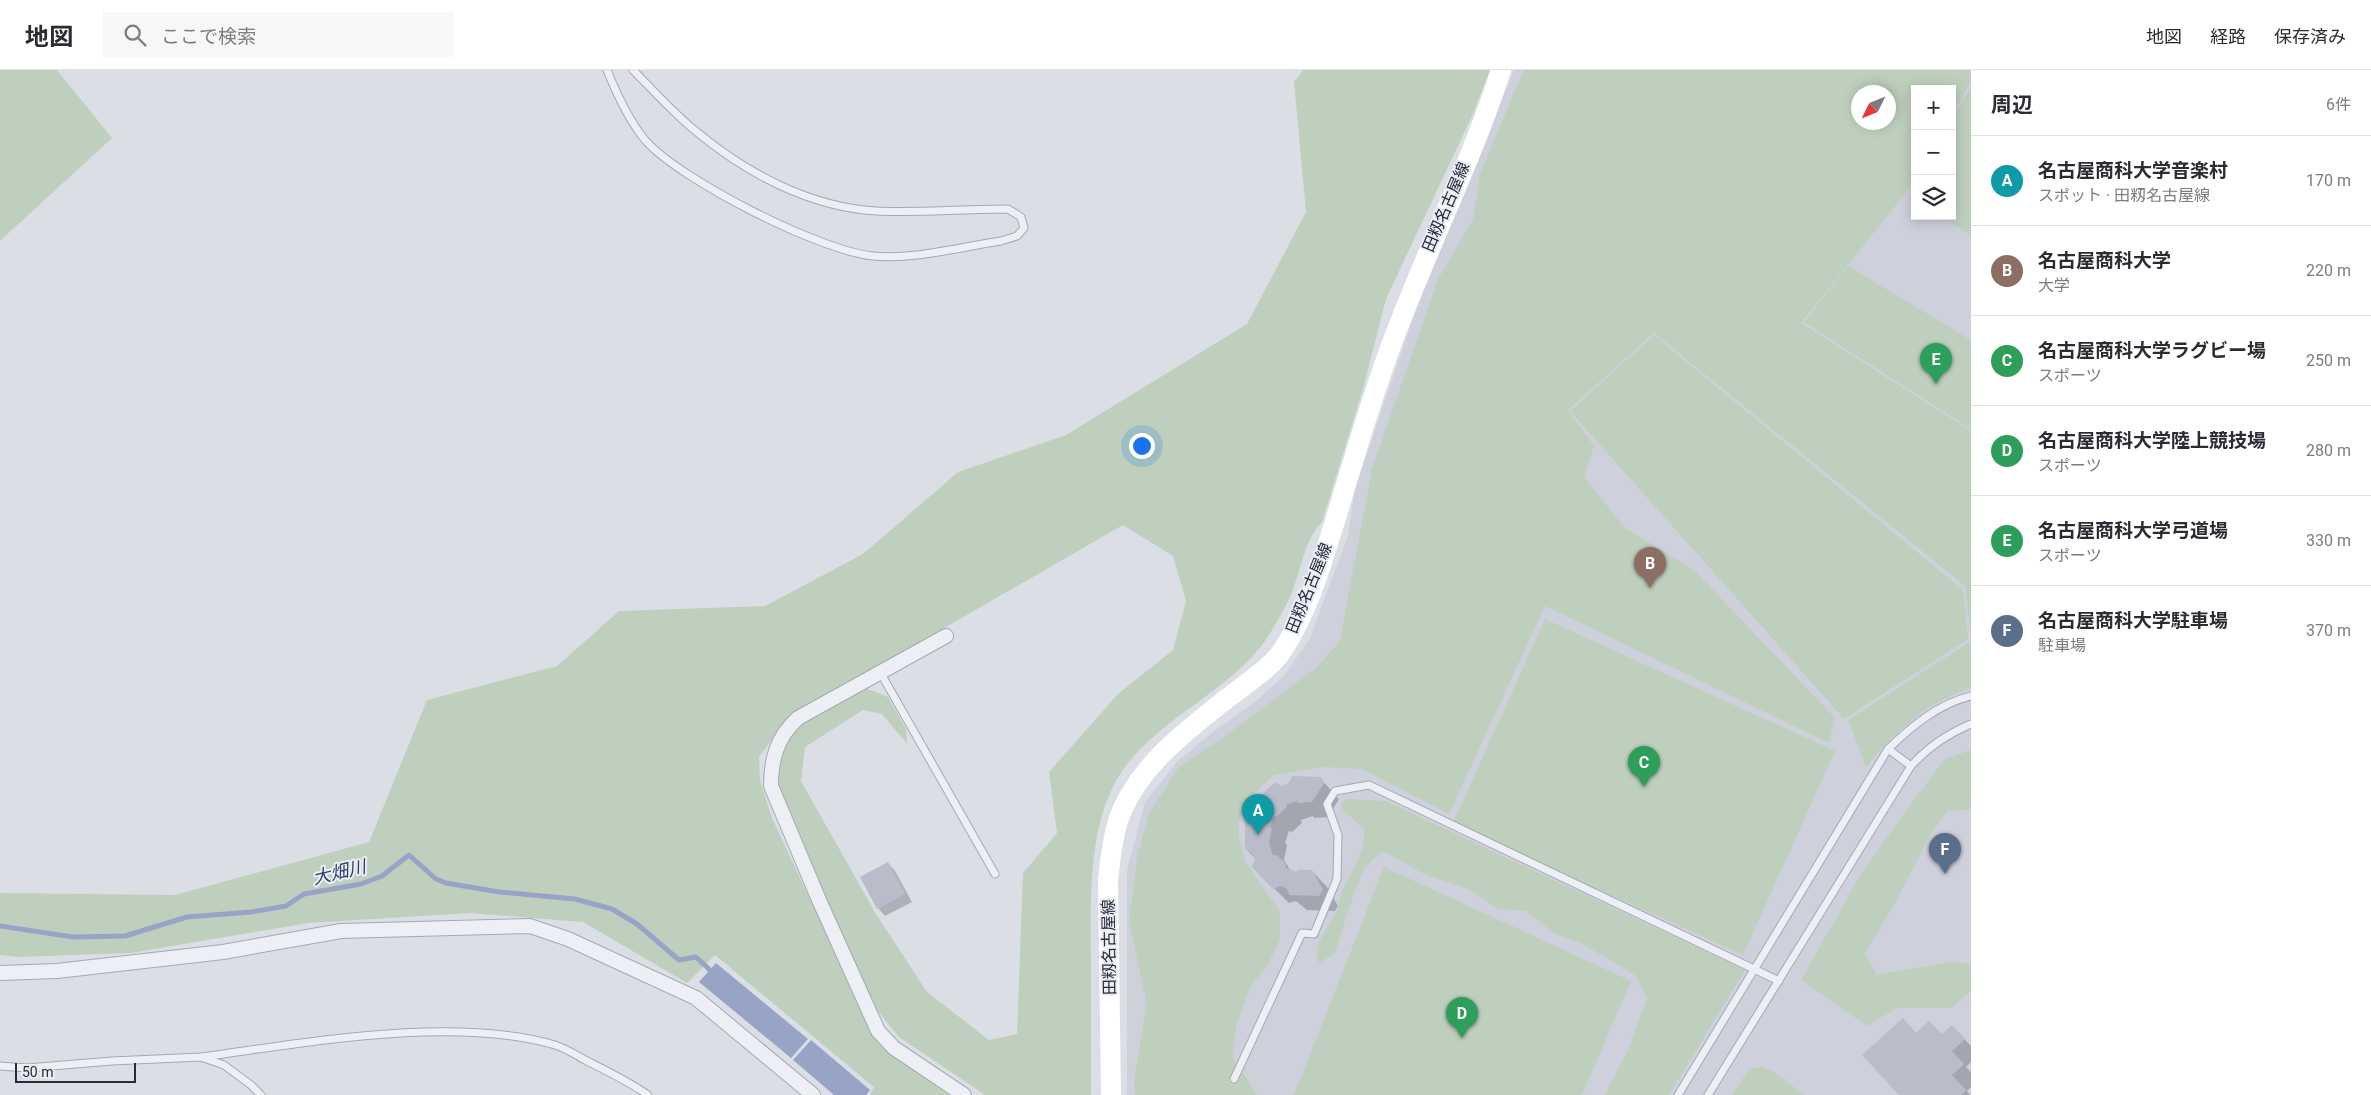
<!DOCTYPE html>
<html lang="ja">
<head>
<meta charset="utf-8">
<style>
  :root { --surface:#fff; --page:#f7f7f7; --text:#2b2b33; --muted:#7c7c81; --line:#e1e1e2; --accent:#7c3aed }
  body { margin:0; font-family:Roboto,"Noto Sans JP",sans-serif; background:var(--page); color:var(--text) }
  .controls { position:absolute; right:15px; top:15px; display:grid; overflow:hidden; border-radius:0px; box-shadow:0 2px 12px #0003 }
  .controls button { width:45px; height:45px; display:grid; place-items:center; padding:0; border:0; border-bottom:1px solid var(--line); background:var(--surface); color:var(--text); font:25px sans-serif }
  .compass { position:absolute; left:1851px; top:15px; width:45px; height:45px; border-radius:50%; background:var(--surface); box-shadow:0 2px 12px #0003; rotate:227deg }
  .scale { position:absolute; left:15px; bottom:12px; width:121px; box-sizing:border-box; padding-left:5px; border:2px solid #262a3c; border-top:0; font-size:14px; line-height:18px; white-space:nowrap; color:#262a3c; -webkit-text-stroke:4px #ebedf4; paint-order:stroke }
  .you { position:absolute; left:1141px; top:375px; width:18px; height:18px; margin:-12px; border:4px solid #fff; border-radius:50%; background:#1a73e8; box-shadow:0 0 0 8px #1a73e833 }
  .badge { display:grid; place-items:center; width:32px; height:32px; border-radius:50%; background:var(--accent); color:#fff; font-size:16px; font-weight:700 }
  .pin { position:absolute; translate:-50% -41px; filter:drop-shadow(0 1px 2px #0008) }
  .pin::after { content:''; position:absolute; top:26px; width:18px; height:15px; background:inherit; clip-path:polygon(0 0,100% 0,50% 100%) }
  .list { margin:0; padding:0; list-style:none }
  h2 { display:flex; justify-content:space-between; align-items:center; height:65px; margin:0; padding:0 20px; font-size:21px }
  h2 small { font-size:16px; font-weight:400; color:var(--muted) }
  .list li { display:grid; grid-template-columns:32px 1fr auto; gap:15px; align-items:center; box-sizing:border-box; height:90px; padding:0 20px; border-top:1px solid var(--line) }
  .list b { display:block; font-size:19px; white-space:nowrap }
  .list p { margin:0; font-size:16px; white-space:nowrap; color:var(--muted) }
  .list em { font-size:16px; font-style:normal; color:var(--muted) }
  .icon { flex:none; width:28px; height:28px; fill:none; stroke:currentColor; stroke-width:2; stroke-linecap:round; stroke-linejoin:round }
  .map { position:relative; flex:none; width:1971px; height:1025px; overflow:hidden }
  header { display:flex; align-items:center; gap:30px; box-sizing:border-box; height:70px; padding:0 25px; background:var(--surface); border-bottom:1px solid var(--line) }
  header strong { font-size:24px }
  nav { display:flex; gap:28px; margin-inline-start:auto; font-size:18px }
  .search { width:350px; height:45px; background:var(--page); display:flex; align-items:center; gap:12px; box-sizing:border-box; padding:0 18px; border-radius:0px; color:var(--muted); font-size:19px }
  main { display:flex }
  aside { flex:1; background:var(--surface) }
  .map>svg:first-child { display:block }
  .built { fill:#ced0db; fill-rule:evenodd }
  .green { fill:#bed0bd; fill-rule:evenodd }
  .water { fill:#97a4c6 }
  .shadow { fill:#0003 }
  .lines { fill:none; stroke-linecap:round; stroke-linejoin:round }
  .stream { stroke:#97a4c6; stroke-width:5 }
  .building { fill:#b9bcc9 }
  .lane-casing { stroke:#a5a8b3; stroke-width:9 }
  .street-casing { stroke:#a5a8b3; stroke-width:16 }
  .lane { stroke:#eeeff4; stroke-width:7 }
  .street { stroke:#eeeff4; stroke-width:14 }
  .secondary { stroke:#fff; stroke-width:20 }
  .labels { text-anchor:middle; dominant-baseline:central; stroke-width:4; stroke-linejoin:round; paint-order:stroke }
  .street-label { font-size:16px; fill:#262a3c; stroke:#ebedf4 }
  .water-label { font-size:18px; font-style:italic; fill:#31406f; stroke:#ebedf4 }
</style>
</head>
<body>
<header>
<strong>地図</strong>
<div class="search"><svg class="icon" aria-label="search" viewBox="0 0 24 24"><circle cx="10" cy="10" r="6"/><path d="M15 15l6 6"/></svg>ここで検索</div>
<nav><a>地図</a><a>経路</a><a>保存済み</a></nav>
</header>
<main>
<div class="map">
<svg width="1971" height="1025" viewBox="0 0 1971 1025">
  <rect width="100%" height="100%" fill="#dcdee6"/>
  <path class="built" d="M1514 0H1971V1025H1127V800L1145 732 1177 692 1213 662 1256 631 1284 606 1309 570 1348 466 1355 419 1413 248ZM1915 19H1952V146H1915ZM1858 22H1888V52H1858Z"/>
  <path class="green" d="M0 0H57L112 68 0 171Z
    M1303 0H1490L1472 46 1386 229 1363 319 1322 452C1303 471 1301 503 1290 527 1282 544 1270 565 1259 579 1221 624 1165 647 1128 693 1085 746 1091 835 1091 900 1091 942 1091 983 1091 1025H985L899 967 871 933 778 722V685L796 655 865 618 888 627 906 659 907 674 882 644 863 640 805 677 801 711 876 844 927 922 989 970 1017 964 1023 803 1057 763 1049 702 1118 624 1173 580 1186 531 1173 486 1123 455 788 648 759 687 760 711 772 748 872 962 901 990 949 1025H870L874 1017 715 885 687 913 583 852 471 843 308 853 131 883 19 887 0 885V823L175 825 369 772 427 630 557 596 619 541 765 536 863 484 958 402 1066 365 1247 254 1306 142 1294 12Z
    M1524 0H1971V12L1952 44V19H1915V107L1905 124 1801 253 1971 361V567L1965 516 1654 263 1568 340 1594 376 1584 407 1625 458 1694 500 1835 648 1829 673 1545 536 1449 744 1362 699 1324 697 1274 705 1250 728 1239 750V768L1245 791 1280 842V870L1268 894 1250 917 1237 953 1232 986 1257 1025H1135L1134 1010 1147 935 1129 850 1137 788 1149 743 1179 697 1238 657 1317 597 1340 571 1372 399 1438 209 1473 150 1480 103ZM1858 22H1888V52H1858Z
    M1971 17V166L1941 146H1952V48Z
    M1848 196 1971 270V359L1804 252Z
    M1654 265 1963 520 1968 569 1844 649 1570 341Z
    M1545 549 1835 681 1743 885 1453 753Z
    M1971 571V617C1922 637 1899 657 1866 697L1848 650Z
    M1971 680V739L1947 742 1931 763 1893 837 1865 883 1877 905 1950 892 1971 894V921L1952 938H1897L1867 956 1801 910 1861 804 1913 731 1945 689Z
    M1345 729 1386 731 1745 900 1669 1025H1605L1628 980 1647 929 1635 905 1579 872 1556 864 1526 841 1498 839 1469 819 1424 804 1383 781 1365 797 1355 820 1335 883 1319 893C1311 874 1330 857 1337 840 1340 832 1340 824 1344 817 1352 800 1367 778 1364 759L1341 738V734Z
    M1384 797 1631 911 1582 1025H1294Z
    M1761 997 1774 1002 1804 1025H1732L1749 999Z"/>
  <path class="water" d="M716 893 808 969 791 988 699 912Z
    M811 970 870 1020 866 1025H834L793 990Z"/>
  <path class="shadow" d="M1320 708 1339 729 1328 747 1314 748 1313 746 1301 750 1302 753 1292 762 1289 761 1285 773 1287 775 1284 790 1291 801 1297 804 1312 801 1327 817 1338 836 1335 841 1307 840 1296 831 1289 833 1274 818 1256 789 1246 779 1253 748 1281 717Z
    M888 793 895 801 912 832 885 846 878 838Z
    M1952 956 1971 976V992L1966 997 1971 1002V1017L1967 1021 1970 1025H1900L1917 964 1942 965Z"/>
  <g class="lines">
    <path class="stream" d="M0 856 73 867 125 866 187 847 251 842 286 836 304 824 361 814 382 806 409 785 436 809 446 813 499 822 575 829 612 839 637 854 679 890 696 887 711 901"/>
  </g>
  <path class="building" d="M1292 706 1321 707 1324 713 1312 732 1298 733 1297 731 1286 735 1287 737 1276 747 1274 746 1270 757 1272 758 1269 773 1273 785H1277L1286 794 1285 797 1296 802 1298 800H1312L1323 820 1319 826 1290 825 1286 818 1280 816 1273 819 1252 797 1255 789 1252 783 1245 779V749L1252 747 1255 741 1253 733 1275 712 1281 716 1289 713Z
    M888 792 905 824 877 839 860 807Z
    M1903 948 1916 963 1929 951 1942 964 1952 955 1965 969 1952 981 1964 994 1952 1005 1966 1020 1961 1025H1899L1862 985Z"/>
  <g class="lines">
    <defs>
      <path id="lane" d="M607 0C617 25 628 49 645 70 680 110 820 181 873 186 914 190 960 177 1001 171L1017 166 1024 158 1021 147 1008 139C964 139 920 143 876 141 810 137 748 104 698 63 674 44 654 21 633 0
        M880 602 995 804
        M1888 679 1911 696
        M201 987C307 973 451 945 555 975 565 978 576 985 585 990 607 1001 628 1011 648 1025
        M0 996 27 998 112 991 201 987 224 995 251 1015 261 1025
        M1234 1009 1302 863 1314 864 1337 809 1338 765 1327 734 1335 721 1369 715 1779 911
        M1678 1025 1888 679C1912 656 1938 634 1971 626
        M1708 1025 1911 696C1928 677 1947 664 1971 654"/>
      <path id="street" d="M946 566 798 648C777 667 771 689 771 716L819 830 878 961 894 978 964 1025
        M0 903 57 901 223 882 341 861 530 856 568 869 696 928 813 1025"/>
    </defs>
    <use href="#lane" class="lane-casing"/>
    <use href="#street" class="street-casing"/>
    <use href="#lane" class="lane"/>
    <use href="#street" class="street"/>
    <path class="secondary" d="M1111 1025 1108 811C1110 790 1112 771 1118 751 1135 700 1183 663 1224 631 1239 619 1269 599 1280 584 1307 545 1321 496 1335 451 1352 395 1368 339 1388 284 1422 188 1470 97 1501 0"/>
  </g>
  <g class="labels">
    <g class="street-label">
      <text transform="translate(1446 137) rotate(-67)">田籾名古屋線</text>
      <text transform="translate(1309 518) rotate(-68)">田籾名古屋線</text>
      <text transform="translate(1109 877) rotate(-91)">田籾名古屋線</text>
    </g>
    <g class="water-label">
      <text transform="translate(339 802) rotate(-13)">大畑川</text>
    </g>
  </g>
</svg>
<div class="controls">
<button>+</button>
<button>−</button>
<button><svg class="icon" aria-label="layers" viewBox="0 0 24 24"><path d="M12 4l9 5-9 5-9-5zM3 14l9 5 9-5"/></svg></button>
</div>
<svg class="compass" viewBox="-18 -18 36 36"><path d="M0-13l5 13h-10z" fill="#e53935"/><path d="M0 13l5-13h-10z" fill="#7c7c81"/></svg>
<div class="scale">50 m</div>
<div class="you"></div>
<div class="pin badge" style="left:1258px;top:765px;background:#0f9aa8">A</div>
<div class="pin badge" style="left:1650px;top:518px;background:#8d6e63">B</div>
<div class="pin badge" style="left:1644px;top:717px;background:#2e9e5b">C</div>
<div class="pin badge" style="left:1462px;top:968px;background:#2e9e5b">D</div>
<div class="pin badge" style="left:1936px;top:314px;background:#2e9e5b">E</div>
<div class="pin badge" style="left:1945px;top:804px;background:#5c6f8a">F</div>
</div>
<aside>
<h2>周辺<small>6件</small></h2>
<ul class="list">
<li><span class="badge" style="background:#0f9aa8">A</span><div><b>名古屋商科大学音楽村</b><p>スポット · 田籾名古屋線</p></div><em>170 m</em></li>
<li><span class="badge" style="background:#8d6e63">B</span><div><b>名古屋商科大学</b><p>大学</p></div><em>220 m</em></li>
<li><span class="badge" style="background:#2e9e5b">C</span><div><b>名古屋商科大学ラグビー場</b><p>スポーツ</p></div><em>250 m</em></li>
<li><span class="badge" style="background:#2e9e5b">D</span><div><b>名古屋商科大学陸上競技場</b><p>スポーツ</p></div><em>280 m</em></li>
<li><span class="badge" style="background:#2e9e5b">E</span><div><b>名古屋商科大学弓道場</b><p>スポーツ</p></div><em>330 m</em></li>
<li><span class="badge" style="background:#5c6f8a">F</span><div><b>名古屋商科大学駐車場</b><p>駐車場</p></div><em>370 m</em></li>
</ul>
</aside>
</main>
</body>
</html>
